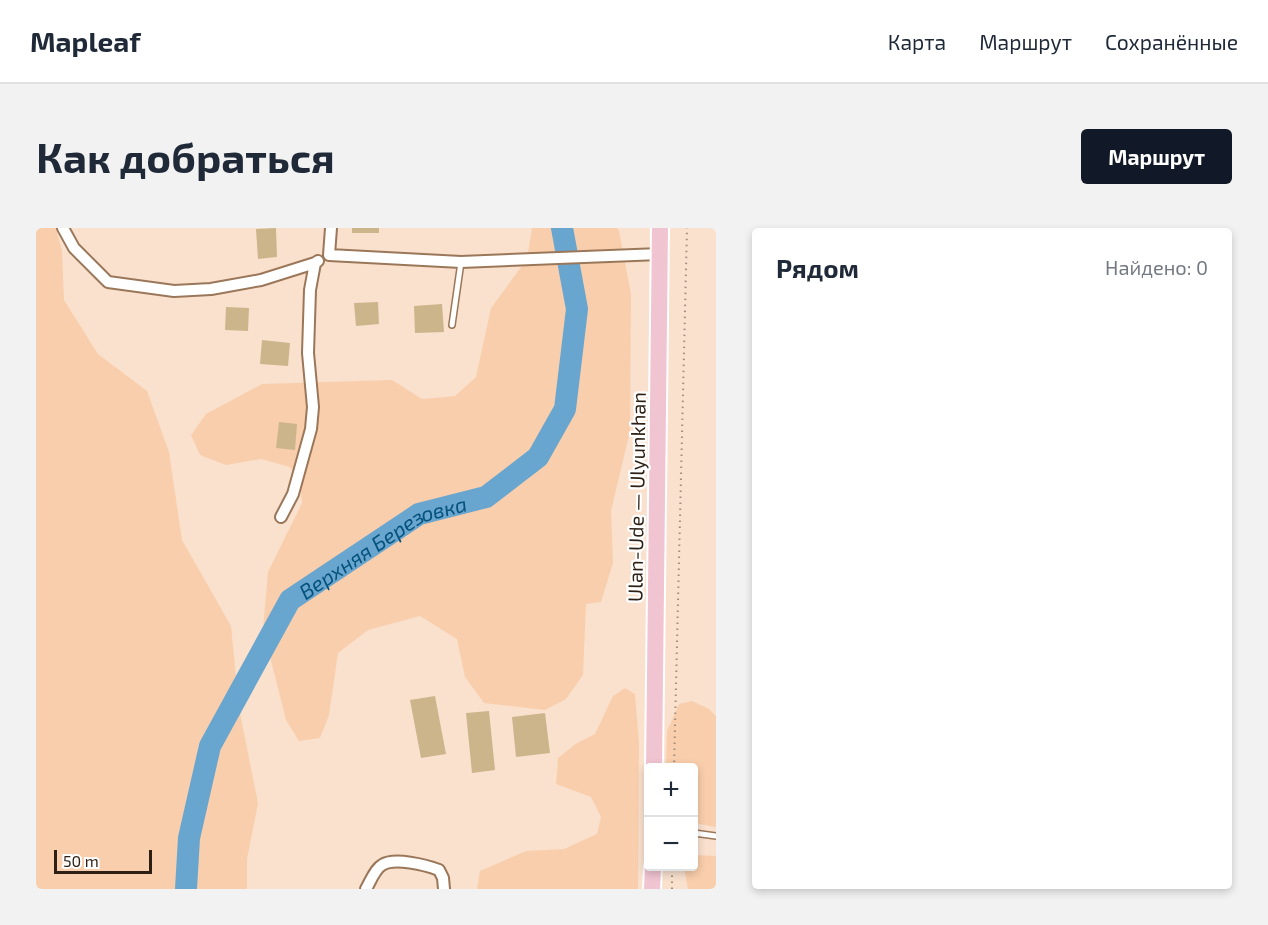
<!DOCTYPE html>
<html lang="ru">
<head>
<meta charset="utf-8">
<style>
  :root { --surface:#fff; --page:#f2f2f3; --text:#1f2937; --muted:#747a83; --line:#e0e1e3; --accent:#111827 }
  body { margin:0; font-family:"Exo 2",sans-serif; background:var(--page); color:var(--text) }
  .controls { position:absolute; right:18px; bottom:18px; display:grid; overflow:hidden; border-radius:6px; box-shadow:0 3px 9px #0003 }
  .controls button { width:54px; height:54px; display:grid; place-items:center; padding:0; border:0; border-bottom:2px solid var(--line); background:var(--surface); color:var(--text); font:30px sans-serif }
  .scale { position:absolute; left:18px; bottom:15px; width:98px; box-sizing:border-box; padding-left:6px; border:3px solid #2d1f13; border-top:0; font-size:16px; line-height:21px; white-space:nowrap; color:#2d1f13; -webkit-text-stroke:4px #fff; paint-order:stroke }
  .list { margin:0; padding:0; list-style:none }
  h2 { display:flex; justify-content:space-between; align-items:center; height:78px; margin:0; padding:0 24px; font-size:26px }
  h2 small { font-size:20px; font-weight:400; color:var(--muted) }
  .map { position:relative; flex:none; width:680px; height:661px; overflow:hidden; border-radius:6px }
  header { display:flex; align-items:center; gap:36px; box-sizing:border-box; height:84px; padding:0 30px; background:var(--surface); border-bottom:2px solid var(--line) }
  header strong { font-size:28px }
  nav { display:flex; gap:33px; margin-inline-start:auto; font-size:21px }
  .intro { display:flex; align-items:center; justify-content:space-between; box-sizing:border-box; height:144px; padding:0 36px }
  h1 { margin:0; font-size:42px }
  .button { padding:15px 27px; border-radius:6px; background:var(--accent); color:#fff; font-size:21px; font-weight:700 }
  main { display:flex; gap:36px; padding:0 36px }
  aside { flex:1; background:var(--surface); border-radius:6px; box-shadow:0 3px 9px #0003 }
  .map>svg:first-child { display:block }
  .green { fill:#f9ceac }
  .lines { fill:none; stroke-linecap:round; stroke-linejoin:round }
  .river { stroke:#68a5cf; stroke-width:22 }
  .building { fill:#ccb48b }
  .lane-casing { stroke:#9b775a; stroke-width:8 }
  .street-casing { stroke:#9b775a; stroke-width:14 }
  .primary-casing { stroke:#fff; stroke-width:20 }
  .path { stroke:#a18d7d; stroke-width:2; stroke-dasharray:1.5 4.5; stroke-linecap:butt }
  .lane { stroke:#fff; stroke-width:5 }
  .street { stroke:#fff; stroke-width:10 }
  .primary { stroke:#f1c4d1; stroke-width:16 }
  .labels { text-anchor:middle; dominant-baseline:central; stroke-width:4.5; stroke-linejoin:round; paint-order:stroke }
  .street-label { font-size:20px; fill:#2d1f13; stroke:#fff }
  .water-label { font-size:21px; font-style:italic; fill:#05537c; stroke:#fff }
</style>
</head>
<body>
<header>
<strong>Mapleaf</strong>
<nav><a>Карта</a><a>Маршрут</a><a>Сохранённые</a></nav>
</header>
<div class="intro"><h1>Как добраться</h1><a class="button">Маршрут</a></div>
<main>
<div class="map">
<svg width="680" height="661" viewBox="0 0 680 661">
  <rect width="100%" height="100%" fill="#f9e1ce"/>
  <path class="green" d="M0 0H20L26 23 28 72 62 126 111 163 133 224 146 312 195 398 203 480 222 575 211 631V661H0Z
    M496 0H581L583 3 595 66 594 203 575 283 577 335 565 374 550 376 547 447 530 471 509 482 448 475 429 449 421 411 384 388 332 402 302 425 293 487 284 510 263 513 250 492 227 401 232 344 266 275 264 254 254 239 225 231 190 237 164 227 155 207 170 186 226 156 356 152 386 171 419 168 440 149 455 80 491 31Z
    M589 460 599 466 603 515 602 661H441L444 643 490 623 528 621 561 606 565 589 555 569 520 556 522 530 541 515 559 506 577 468Z
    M656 473 673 481 680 488V599L658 595V540L630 539 631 503 643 476Z
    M658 627 680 628V661H652L648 639 658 638Z"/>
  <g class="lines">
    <path class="river" id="s1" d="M150 661 153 610 174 518 254 372 383 286 450 269 502 229 529 181 541 81 526 0"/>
  </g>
  <path class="building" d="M240 0 241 29 222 31 220 1Z
    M316 0H343V5H316Z
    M342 74 343 96 320 98 318 75Z
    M406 76 408 104 379 105 378 78Z
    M190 79 213 80 212 103 189 102Z
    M226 112 254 115 252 138 224 136Z
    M243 194 261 196 259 222 240 220Z
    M399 468 410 526 385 530 374 472Z
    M453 483 459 542 436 545 430 485Z
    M509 485 514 525 480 529 476 489Z"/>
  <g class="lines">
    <defs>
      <path id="lane" d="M416 97 425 34
        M658 605 680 608"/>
      <path id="street" d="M27 0 38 20 72 54 138 63 175 61 225 52 279 35
        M295 0 293 27 425 34 624 26
        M245 289 257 266 275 201 277 179 272 125 274 62 279 35 282 33
        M330 661C334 654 339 641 346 637 358 629 390 637 403 642L407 650 408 661"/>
      <path id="primary" d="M618 540 624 0
        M616 661 617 638"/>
    </defs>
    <use href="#lane" class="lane-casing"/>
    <use href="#street" class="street-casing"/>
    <use href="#primary" class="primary-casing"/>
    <path class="path" d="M638 540 651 0
      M636 661V638"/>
    <use href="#lane" class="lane"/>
    <use href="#street" class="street"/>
    <use href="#primary" class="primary"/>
  </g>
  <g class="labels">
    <g class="street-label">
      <text transform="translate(600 269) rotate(-89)">Ulan-Ude — Ulyunkhan</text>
    </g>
    <g class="water-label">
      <text stroke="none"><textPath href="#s1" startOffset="420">Верхняя Березовка</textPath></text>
    </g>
  </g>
</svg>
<div class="controls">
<button>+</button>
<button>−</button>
</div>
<div class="scale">50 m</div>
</div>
<aside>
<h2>Рядом<small>Найдено: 0</small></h2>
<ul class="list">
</ul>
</aside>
</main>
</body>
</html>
